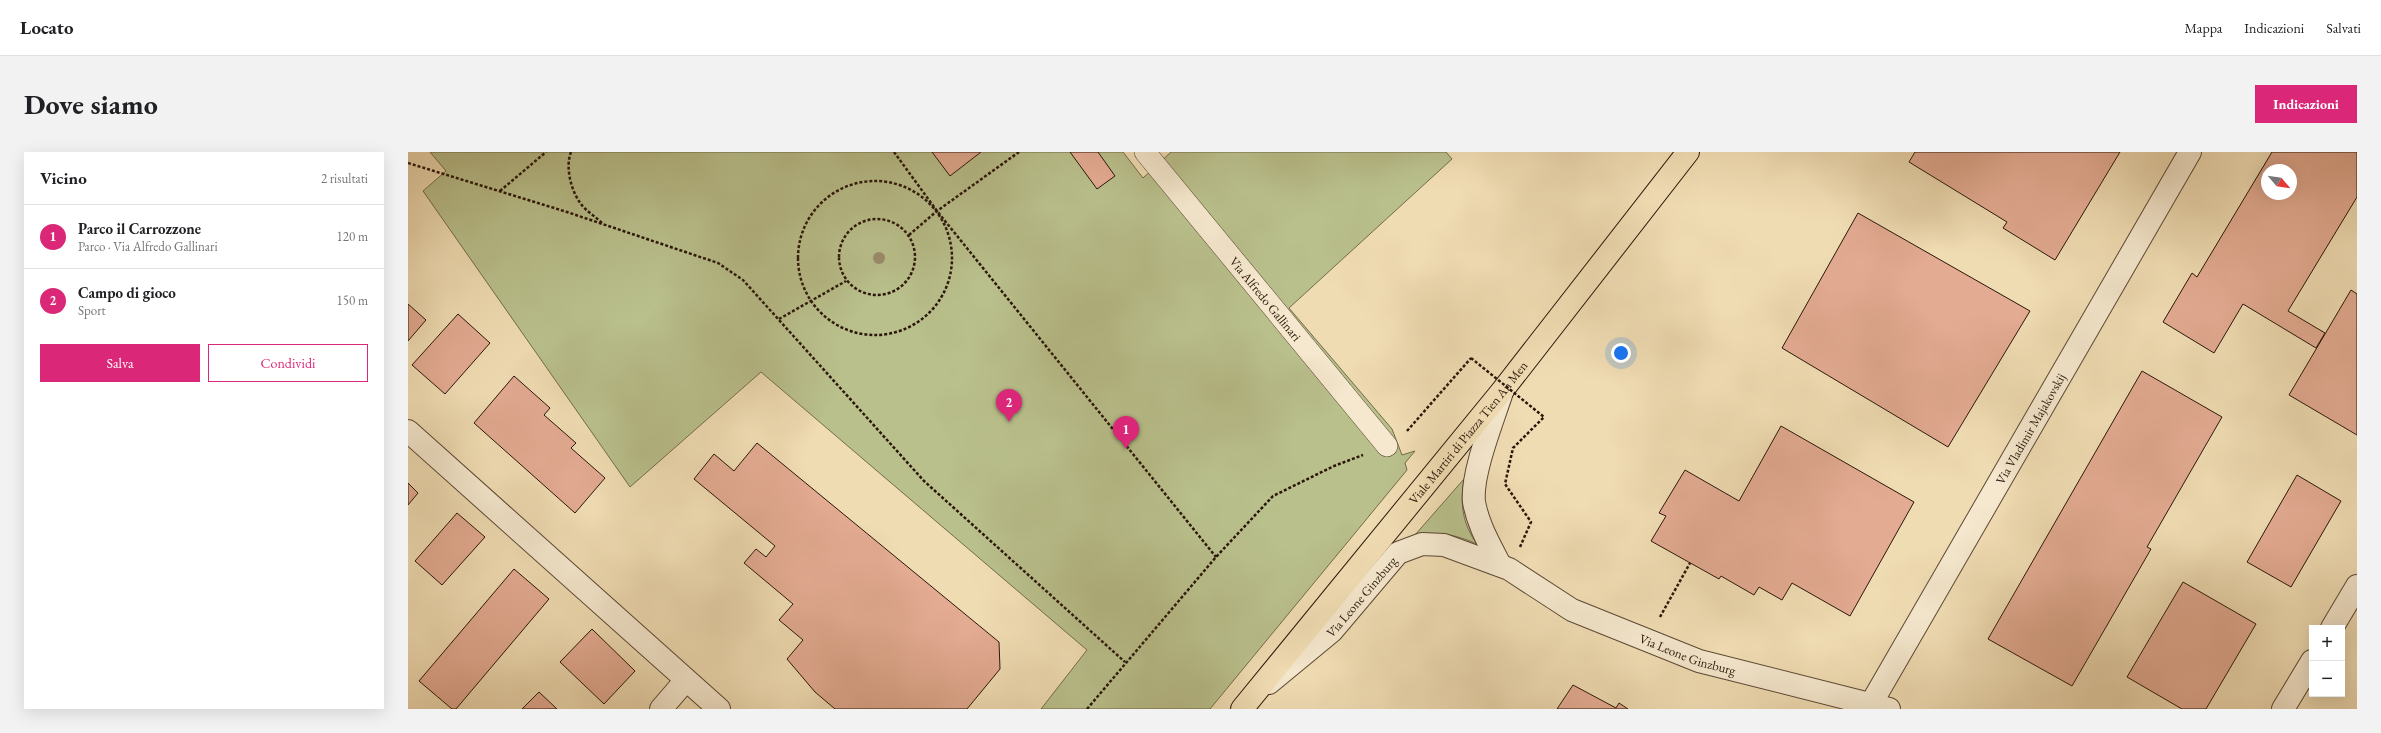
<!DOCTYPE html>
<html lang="it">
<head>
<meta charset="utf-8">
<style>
  :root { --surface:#fff; --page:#f2f2f2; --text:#202124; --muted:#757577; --line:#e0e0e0; --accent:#db2777 }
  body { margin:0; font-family:"EB Garamond",serif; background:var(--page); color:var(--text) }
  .controls { position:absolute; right:12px; bottom:12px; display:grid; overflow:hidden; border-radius:0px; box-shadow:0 4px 16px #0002 }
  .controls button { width:36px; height:36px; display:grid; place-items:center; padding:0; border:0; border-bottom:1px solid var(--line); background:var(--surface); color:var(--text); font:20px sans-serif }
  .compass { position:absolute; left:1853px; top:12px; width:36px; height:36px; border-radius:50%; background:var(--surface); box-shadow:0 4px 16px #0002; rotate:119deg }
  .you { position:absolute; left:1213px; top:201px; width:14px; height:14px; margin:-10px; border:3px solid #fff; border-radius:50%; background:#1a73e8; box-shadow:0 0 0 6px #1a73e833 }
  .badge { display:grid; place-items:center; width:26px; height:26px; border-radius:50%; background:var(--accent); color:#fff; font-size:13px; font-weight:700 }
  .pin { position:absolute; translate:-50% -33px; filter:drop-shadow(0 1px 2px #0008) }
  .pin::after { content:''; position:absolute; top:21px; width:14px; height:12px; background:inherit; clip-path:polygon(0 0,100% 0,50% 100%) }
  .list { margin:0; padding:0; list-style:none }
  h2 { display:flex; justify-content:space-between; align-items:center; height:52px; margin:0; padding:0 16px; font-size:17px }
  h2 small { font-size:13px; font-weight:400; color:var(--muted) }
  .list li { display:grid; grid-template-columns:26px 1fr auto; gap:12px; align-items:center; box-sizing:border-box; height:64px; padding:0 16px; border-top:1px solid var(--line) }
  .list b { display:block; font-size:15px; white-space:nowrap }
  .list p { margin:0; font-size:13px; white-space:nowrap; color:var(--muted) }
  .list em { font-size:13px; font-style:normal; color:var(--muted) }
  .actions { display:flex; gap:8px; padding:12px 16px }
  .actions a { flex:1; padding:9px 0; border:1px solid var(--accent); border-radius:0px; text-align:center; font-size:14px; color:var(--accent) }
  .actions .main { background:var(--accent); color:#fff }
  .map { position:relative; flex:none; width:1949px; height:557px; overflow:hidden; border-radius:0px }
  header { display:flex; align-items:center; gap:24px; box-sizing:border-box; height:56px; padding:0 20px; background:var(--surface); border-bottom:1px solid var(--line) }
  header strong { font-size:19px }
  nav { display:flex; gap:22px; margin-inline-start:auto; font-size:14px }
  .intro { display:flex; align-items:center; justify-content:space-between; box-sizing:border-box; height:96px; padding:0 24px }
  h1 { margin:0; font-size:28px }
  .button { padding:10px 18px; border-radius:0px; background:var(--accent); color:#fff; font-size:14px; font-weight:700 }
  main { display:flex; gap:24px; padding:0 24px }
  aside { flex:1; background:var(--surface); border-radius:0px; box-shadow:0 4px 16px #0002 }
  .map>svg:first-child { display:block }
  .green { fill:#b9c08c; stroke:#726b4a }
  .building { fill:#e3ab92; stroke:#2a1609; fill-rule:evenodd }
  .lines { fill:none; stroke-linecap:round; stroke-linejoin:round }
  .pedestrian-casing { stroke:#5c4834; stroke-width:22 }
  .minor-casing { stroke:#5c4834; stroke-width:24 }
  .primary-casing { stroke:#2a1609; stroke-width:24 }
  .path { stroke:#2a1609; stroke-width:2.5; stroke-dasharray:3 2; stroke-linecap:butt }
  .pedestrian { stroke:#f5e8ce; stroke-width:21 }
  .minor { stroke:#f5e8ce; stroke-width:22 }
  .primary { stroke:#f0dcb3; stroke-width:22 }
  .path-bridge { stroke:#2a1609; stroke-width:2.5; stroke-dasharray:3 2; stroke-linecap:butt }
  .tree { fill:#9b8b6b }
  .labels { text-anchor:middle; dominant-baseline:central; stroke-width:3.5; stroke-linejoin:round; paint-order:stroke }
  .street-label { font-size:13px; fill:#2a1609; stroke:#f5e8ce }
</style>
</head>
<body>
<header>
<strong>Locato</strong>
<nav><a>Mappa</a><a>Indicazioni</a><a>Salvati</a></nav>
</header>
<div class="intro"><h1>Dove siamo</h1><a class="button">Indicazioni</a></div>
<main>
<aside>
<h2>Vicino<small>2 risultati</small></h2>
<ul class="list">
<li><span class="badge">1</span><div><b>Parco il Carrozzone</b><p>Parco · Via Alfredo Gallinari</p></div><em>120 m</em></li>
<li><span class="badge">2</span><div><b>Campo di gioco</b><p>Sport</p></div><em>150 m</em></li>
</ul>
<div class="actions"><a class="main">Salva</a><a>Condividi</a></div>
</aside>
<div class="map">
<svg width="1949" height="557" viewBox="0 0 1949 557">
  <rect width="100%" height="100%" fill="#f0dcb3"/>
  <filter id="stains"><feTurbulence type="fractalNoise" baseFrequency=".005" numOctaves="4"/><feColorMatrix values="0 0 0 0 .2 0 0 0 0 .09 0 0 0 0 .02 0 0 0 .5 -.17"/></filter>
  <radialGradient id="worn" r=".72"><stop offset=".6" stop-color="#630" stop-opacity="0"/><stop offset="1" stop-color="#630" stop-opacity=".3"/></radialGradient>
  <path class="green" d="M22 0H715L735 26 763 0H1038L1044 7 881 156 984 277 994 303 1007 299 997 311 999 318 802 557H633L679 498 353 220 222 335 15 39 38 19Z
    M1056 327C1052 352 1054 371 1069 392 1048 383 1029 378 1006 384Z"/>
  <path class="building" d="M524 0H573L542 24Z
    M662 0H690L707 24 689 37Z
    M1507 0H1712L1647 108 1595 76 1599 70 1501 10Z
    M1864 0H1949V45L1880 159 1917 181 1908 196 1835 152 1806 201 1755 170 1784 121 1789 125ZM1859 18H1883V42H1859Z
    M1450 61 1622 159 1540 295 1374 196Z
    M1943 138 1949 142V283L1881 243Z
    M0 152 18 168 0 189Z
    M50 162 82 191 37 242 4 213Z
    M1734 219 1814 265 1739 395 1743 397 1664 534 1580 487Z
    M106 224 142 256 136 263 168 291 163 296 197 326 167 361 66 271Z
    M1373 274 1506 350 1442 464 1384 431 1374 448 1351 435 1346 443 1313 424 1311 427 1243 389 1258 364 1251 361 1277 318 1331 349Z
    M349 291 591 490 592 517 559 557H427L407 540 379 507 395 488 371 468 385 452 336 411 348 397 358 405 367 394 286 327 306 302 326 319Z
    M1889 323 1933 349 1883 435 1839 410Z
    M0 331 10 341 0 353Z
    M49 361 77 385 34 433 7 409Z
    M106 417 141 447 48 557H44L11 529Z
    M1775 430 1848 472 1798 557H1774L1719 525Z
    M184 477 227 519 196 552 152 510Z
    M1165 533 1208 556 1211 551 1220 557H1149Z
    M131 540 149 557H114Z"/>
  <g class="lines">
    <defs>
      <g id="pedestrian">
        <path id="s1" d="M737 0 979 294"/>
      </g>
      <g id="minor">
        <path d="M0 279 311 557"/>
        <path d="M1092 413C1082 393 1070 373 1066 350 1063 322 1085 268 1094 240"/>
        <path d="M1924 476 1949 434"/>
        <path id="s2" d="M861 531 924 479 990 401 1014 392 1036 393 1101 417 1164 458 1291 509 1481 557"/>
        <path d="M253 557 278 528"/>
        <path id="s3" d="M1460 557 1782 0"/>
        <path d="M1875 557 1904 509"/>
      </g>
      <g id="primary">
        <path id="s4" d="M834 557 1094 239 1280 0"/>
      </g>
    </defs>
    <use href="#pedestrian" class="pedestrian-casing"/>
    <use href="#minor" class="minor-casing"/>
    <use href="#primary" class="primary-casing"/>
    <path class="path" d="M163 0C157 15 163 39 173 52 178 59 188 65 194 71
      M486 0 529 59 808 405
      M0 11 159 60 310 111 335 128 516 329 717 510
      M390 106a77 77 0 1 1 154 0a77 77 0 1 1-154 0Z
      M92 39 138 0
      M431 105a38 38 0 1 1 76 0a38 38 0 1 1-76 0Z
      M501 83 529 59 611 0
      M371 167 438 129
      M999 279 1063 206
      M1112 395 1123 370 1097 332 1105 296 1136 265
      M1252 465 1282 411
      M679 557 808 405 865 344 926 314 955 303"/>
    <use href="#pedestrian" class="pedestrian"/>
    <use href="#minor" class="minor"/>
    <use href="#primary" class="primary"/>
    <path class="path-bridge" d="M1063 206 1136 265"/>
  </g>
  <circle class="tree" cx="471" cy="106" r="6"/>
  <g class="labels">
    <g class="street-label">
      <text stroke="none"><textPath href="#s1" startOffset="190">Via Alfredo Gallinari</textPath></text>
      <text stroke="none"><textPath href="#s3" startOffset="324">Via Vladimir Majakovskij</textPath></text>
      <text stroke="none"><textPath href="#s4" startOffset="357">Viale Martiri di Piazza Tien An Men</textPath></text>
      <text stroke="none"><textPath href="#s2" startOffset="127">Via Leone Ginzburg</textPath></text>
      <text stroke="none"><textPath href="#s2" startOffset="500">Via Leone Ginzburg</textPath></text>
    </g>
  </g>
  <rect width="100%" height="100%" filter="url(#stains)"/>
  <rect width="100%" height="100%" fill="url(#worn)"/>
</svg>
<div class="controls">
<button>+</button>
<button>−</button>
</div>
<svg class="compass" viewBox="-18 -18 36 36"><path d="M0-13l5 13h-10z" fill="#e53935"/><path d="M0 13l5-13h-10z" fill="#757577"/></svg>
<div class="you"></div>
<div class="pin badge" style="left:718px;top:297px">1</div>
<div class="pin badge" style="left:601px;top:270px">2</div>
</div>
</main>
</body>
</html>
